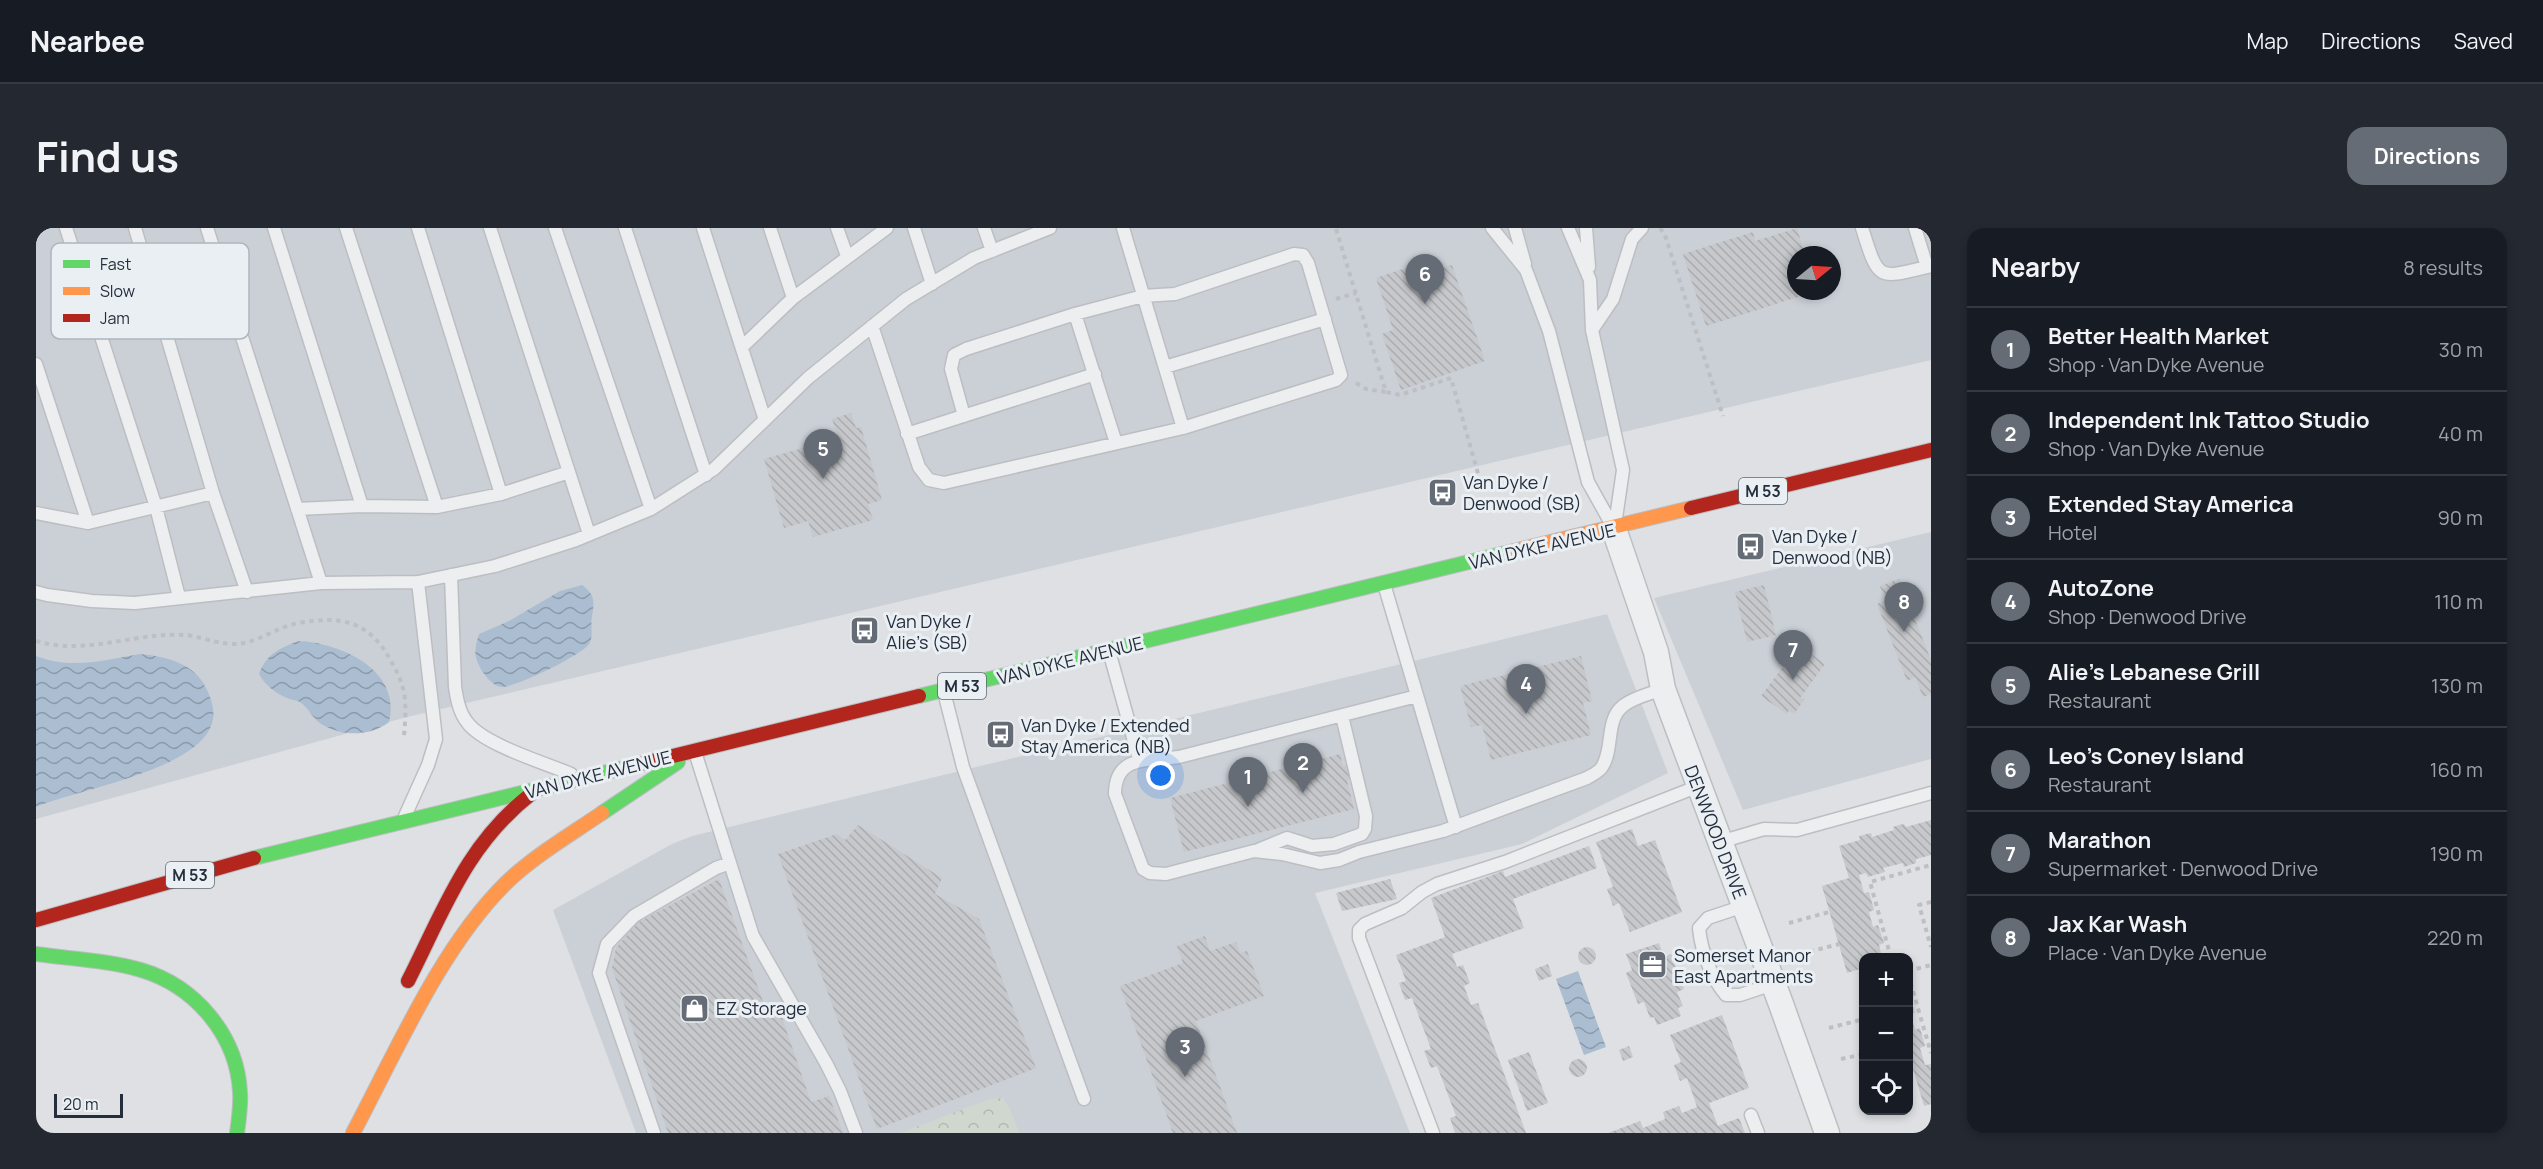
<!DOCTYPE html>
<html lang="en">
<head>
<meta charset="utf-8">
<style>
  :root { --surface:#171b24; --page:#242831; --text:#f1f3f6; --muted:#9ea1a6; --line:#363941; --accent:#666c76 }
  body { margin:0; font-family:Manrope,sans-serif; background:var(--page); color:var(--text) }
  .controls { position:absolute; right:18px; bottom:18px; display:grid; overflow:hidden; border-radius:12px; box-shadow:0 3px 9px #0003 }
  .controls button { width:54px; height:54px; display:grid; place-items:center; padding:0; border:0; border-bottom:2px solid var(--line); background:var(--surface); color:var(--text); font:30px sans-serif }
  .compass { position:absolute; left:1751px; top:18px; width:54px; height:54px; border-radius:50%; background:var(--surface); box-shadow:0 3px 9px #0003; rotate:72deg }
  .scale { position:absolute; left:18px; bottom:15px; width:69px; box-sizing:border-box; padding-left:6px; border:3px solid #252e3c; border-top:0; font-size:16px; line-height:21px; white-space:nowrap; color:#252e3c; -webkit-text-stroke:4px #eaeff4; paint-order:stroke }
  .you { position:absolute; left:1125px; top:548px; width:21px; height:21px; margin:-15px; border:4px solid #fff; border-radius:50%; background:#1a73e8; box-shadow:0 0 0 9px #1a73e833 }
  .badge { display:grid; place-items:center; width:39px; height:39px; border-radius:50%; background:var(--accent); color:#fff; font-size:20px; font-weight:700 }
  .pin { position:absolute; translate:-50% -50px; filter:drop-shadow(0 2px 3px #0008) }
  .pin::after { content:''; position:absolute; top:32px; width:21px; height:18px; background:inherit; clip-path:polygon(0 0,100% 0,50% 100%) }
  .list { margin:0; padding:0; list-style:none }
  h2 { display:flex; justify-content:space-between; align-items:center; height:78px; margin:0; padding:0 24px; font-size:26px }
  h2 small { font-size:20px; font-weight:400; color:var(--muted) }
  .list li { display:grid; grid-template-columns:39px 1fr auto; gap:18px; align-items:center; box-sizing:border-box; height:84px; padding:0 24px; border-top:2px solid var(--line) }
  .list b { display:block; font-size:22px; white-space:nowrap }
  .list p { margin:0; font-size:20px; white-space:nowrap; color:var(--muted) }
  .list em { font-size:20px; font-style:normal; color:var(--muted) }
  .icon { flex:none; width:33px; height:33px; fill:none; stroke:currentColor; stroke-width:2; stroke-linecap:round; stroke-linejoin:round }
  .map { position:relative; flex:none; width:1895px; height:905px; overflow:hidden; border-radius:18px }
  header { display:flex; align-items:center; gap:36px; box-sizing:border-box; height:84px; padding:0 30px; background:var(--surface); border-bottom:2px solid var(--line) }
  header strong { font-size:28px }
  nav { display:flex; gap:33px; margin-inline-start:auto; font-size:21px }
  .intro { display:flex; align-items:center; justify-content:space-between; box-sizing:border-box; height:144px; padding:0 36px }
  h1 { margin:0; font-size:42px }
  .button { padding:15px 27px; border-radius:18px; background:var(--accent); color:#fff; font-size:21px; font-weight:700 }
  main { display:flex; gap:36px; padding:0 36px }
  aside { flex:1; background:var(--surface); border-radius:18px; box-shadow:0 3px 9px #0003 }
  .map>svg:first-child { display:block }
  .built { fill:#cbd0d7; fill-rule:evenodd }
  .forest { fill:url(#forest-crowns) }
  .water { fill:url(#water-waves) }
  .building { fill:url(#building-back-hatch) }
  .lines { fill:none; stroke-linecap:round; stroke-linejoin:round }
  .lane-casing { stroke:#bcbec1; stroke-width:15 }
  .street-casing { stroke:#bcbec1; stroke-width:27 }
  .fast-casing { stroke:#babdc1; stroke-width:16 }
  .slow-casing { stroke:#babdc1; stroke-width:16 }
  .jam-casing { stroke:#babdc1; stroke-width:16 }
  .path { stroke:#bdbfc3; stroke-width:4; stroke-dasharray:4.5 4.5; stroke-linecap:butt }
  .lane { stroke:#edeef0; stroke-width:12 }
  .street { stroke:#edeef0; stroke-width:24 }
  .fast { stroke:#63d668; stroke-width:14 }
  .slow { stroke:#ff974d; stroke-width:14 }
  .jam { stroke:#b3261e; stroke-width:14 }
  .labels { text-anchor:middle; dominant-baseline:central; stroke-width:6; stroke-linejoin:round; paint-order:stroke }
  .shield { fill:#eaeff4; stroke:#606873; stroke-width:1.5 }
  .shield-label { font-size:16px; font-weight:bold; fill:#252e3c }
  .poi-label { font-size:18px; fill:#252e3c; stroke:#eaeff4; text-anchor:start }
  .street-label { font-size:18px; fill:#252e3c; stroke:#eaeff4 }
  .key { fill:#eaeff4; stroke:#afb5bd; stroke-width:1.5 }
  .key-label { font-size:16px; fill:#252e3c }
</style>
</head>
<body>
<header>
<strong>Nearbee</strong>
<nav><a>Map</a><a>Directions</a><a>Saved</a></nav>
</header>
<div class="intro"><h1>Find us</h1><a class="button">Directions</a></div>
<main>
<div class="map">
<svg width="1895" height="905" viewBox="0 0 1895 905">
  <defs>
    <pattern id="forest-crowns" width="20" height="18" patternUnits="userSpaceOnUse" patternTransform="scale(1.5)"><rect width="20" height="18" fill="#cfd7ce"/><path d="M2 6a3 3 0 1 1 6 0M12 15a3 3 0 1 1 6 0" fill="none" stroke="#b2b9b2"/></pattern>
    <pattern id="water-waves" width="16" height="10" patternUnits="userSpaceOnUse" patternTransform="scale(1.5)"><rect width="16" height="10" fill="#abbdd0"/><path d="M0 5q4-4 8 0t8 0" fill="none" stroke="#8b9aaa"/></pattern>
    <pattern id="building-back-hatch" width="6" height="6" patternUnits="userSpaceOnUse" patternTransform="scale(1.5)"><rect width="6" height="6" fill="#c6c8cb"/><path d="M-1 5l2 2M0 0l6 6M5-1l2 2" fill="none" stroke="#aaacaf"/></pattern>
  </defs>
  <rect width="100%" height="100%" fill="#dee0e3"/>
  <path class="built" d="M0 0H1895V132L371 489 0 591ZM1760 27H1796V63H1760Z
    M1895 304V531L1707 582 1618 370Z
    M1571 386 1632 545 1486 616 1279 665 1374 905H600L517 682 636 616 656 608Z"/>
  <path class="forest" d="M967 870 975 883 983 905H864L954 871Z"/>
  <path class="water" d="M546 357C560 367 558 374 556 389 554 398 558 409 553 416 546 427 480 459 466 459 455 459 442 439 440 429 438 422 441 413 443 406L473 393 524 363Z
    M263 413C305 415 366 442 353 494 335 508 308 509 287 497 277 492 273 480 264 474 260 472 255 472 251 470 239 465 229 457 223 446 230 426 244 420 263 413Z
    M104 426C128 428 159 435 170 460 175 470 180 483 176 495 163 542 42 561 0 579V428C36 442 68 432 104 426Z
    M1542 743 1570 819 1548 827 1520 751Z"/>
  <path class="building" d="M1761 0 1769 27H1760V63H1781L1670 98 1647 26 1717 4 1719 13Z
    M1381 36 1385 47 1416 37 1449 133 1365 162 1346 106 1357 102 1340 50Z
    M815 185 820 200 825 199 846 272 832 276 837 292 777 309 772 293 748 300 728 231 802 210 796 191Z
    M1863 351 1895 432V466L1887 469 1879 449 1871 453 1841 376 1849 373 1844 358Z
    M1728 357 1740 407 1711 414 1699 364Z
    M1763 417 1789 436 1764 470 1768 472 1758 486 1753 482 1751 486 1725 468Z
    M1545 428 1556 473 1547 475 1555 507 1455 532 1446 497 1435 499 1424 458Z
    M1304 526 1307 538 1312 537 1316 551 1311 552 1318 581 1148 624 1134 570Z
    M1895 592V627L1880 631V635L1868 639 1867 635 1847 640 1849 644 1832 649 1830 645 1823 647 1828 665 1833 664 1838 682 1833 684 1837 699 1842 697 1848 715 1843 717 1846 729H1827V740L1811 745 1786 658 1813 650 1803 618 1824 612 1823 608 1835 605 1836 609 1858 602 1857 599 1863 597 1868 596 1870 599Z
    M822 597 906 650 899 666 943 691 1000 840 841 901 742 626 801 606 809 612Z
    M1596 601 1602 618 1619 612 1646 684 1594 704 1583 675 1577 678 1571 661 1577 659 1560 614Z
    M1553 618 1561 640 1477 671 1488 700 1416 726 1421 739 1427 737 1434 755 1428 758 1435 777 1442 775 1490 905H1419L1414 890 1420 888 1401 838 1395 840 1388 823 1395 821 1376 770 1369 772 1363 755 1370 753 1360 727 1409 709 1395 670 1467 643 1469 649Z
    M683 651 730 782 742 778 775 874 793 868 807 905H632L576 740 580 720 601 695Z
    M1354 651 1361 671 1306 683 1300 665Z
    M1169 708 1174 723 1200 714 1204 725 1211 723 1228 768 1160 793 1201 905H1137L1084 758 1147 735 1141 718Z
    M1623 715 1628 729 1635 726 1648 761 1641 764 1647 778 1642 780 1645 788 1621 797 1618 789 1614 790 1608 774 1602 776 1590 745 1596 742 1590 726Z
    M1542 728a9 9 0 1 1 18 0a9 9 0 1 1-18 0Z
    M1512 736 1516 748 1503 753 1499 741Z
    M1872 763 1879 785 1874 786 1877 795 1879 802 1884 800 1889 818 1884 820 1889 837 1895 836V876L1888 878 1877 841 1872 842Z
    M1686 787 1713 860 1673 875 1682 898 1703 890 1709 905H1572L1604 893 1607 900 1629 891 1627 884 1643 878 1646 885 1661 879 1651 850 1644 853 1638 837 1645 834 1634 807Z
    M1593 818 1597 829 1587 833 1583 822Z
    M1493 824 1512 875 1491 883 1472 832Z
    M1533 840a9 9 0 1 1 18 0a9 9 0 1 1-18 0Z"/>
  <g class="lines">
    <defs>
      <path id="lane" d="M30 0 120 279 143 369
        M99 0 177 265 211 364
        M171 0 285 355
        M238 0 326 278
        M310 0 401 279
        M382 0 465 266
        M454 0 553 306
        M519 0 615 281
        M589 0 670 247
        M667 0 729 192
        M734 0 757 70
        M801 0 811 28
        M878 0 896 56
        M948 0 956 23
        M1456 0 1490 42 1513 103 1552 254 1576 297
        M1479 0 1489 36
        M1532 0 1554 52 1556 102 1587 242 1579 297
        M1550 0 1553 39
        M1826 0C1843 54 1841 51 1895 38
        M1879 0 1891 39
        M1039 86 1080 215
        M836 98 883 239 893 252 908 255 1147 200 1087 0
        M1556 102 1577 71 1596 11 1606 0
        M706 119 757 70 851 0
        M0 136 52 295
        M1129 139 1289 91
        M928 188 915 141 918 127 930 121 1039 86 1107 68 1139 66 1258 26 1267 27 1272 35 1305 147 1300 152 1147 200
        M871 206 1059 146
        M261 281 326 278 401 279 465 266 533 244
        M0 285 52 295 177 265
        M415 347 419 459C421 471 423 484 431 494 446 516 509 535 535 546
        M1348 356 1420 599
        M0 364 11 367 56 373 99 375 285 355 382 354 459 338 540 312 615 281 678 241 772 150 870 71 938 30 1014 0
        M1073 423 1103 531
        M908 464 927 539 1048 871
        M1381 468 1143 529C1114 533 1079 526 1079 566L1107 641 1114 645 1130 646 1218 623 1246 626 1284 635 1303 632 1323 624 1407 603 1551 550C1556 547 1563 544 1566 539 1578 521 1569 492 1587 478 1598 469 1614 466 1627 461
        M659 524 717 708 790 835 804 863 820 905
        M369 588 392 537 400 511 382 354
        M1684 614 1728 601 1761 602 1895 565
        M1222 622 1251 610 1276 618 1298 616 1326 606 1329 601 1330 588 1306 488
        M1708 678 1672 690 1663 700C1665 722 1675 750 1690 767H1704L1737 756
        M1715 887 1722 905
        M618 905 563 745 571 716 598 688 680 640 694 635
        M1397 905 1323 710V702L1329 696 1366 680 1386 664 1401 656 1469 634 1663 558"/>
      <path id="street" d="M1578 301 1620 424 1627 461 1745 776 1791 905"/>
      <path id="fast" d="M883 468 1478 323
        M566 585 642 534
        M218 630 596 538
        M0 726C35 731 71 732 105 742 159 758 201 807 204 864 205 877 203 891 201 905"/>
      <path id="slow" d="M1478 323 1655 280
        M317 905C360 824 405 719 470 655 498 628 534 607 566 585"/>
      <path id="jam" d="M1655 280 1895 222
        M596 538 883 468
        M0 692 218 630
        M372 753C408 682 430 617 495 566"/>
    </defs>
    <use href="#lane" class="lane-casing"/>
    <use href="#street" class="street-casing"/>
    <use href="#fast" class="fast-casing"/>
    <use href="#slow" class="slow-casing"/>
    <use href="#jam" class="jam-casing"/>
    <path class="path" d="M1624 0 1629 7 1687 188
      M1300 1 1350 164 1364 167 1415 150 1443 249
      M1300 71 1320 65
      M1320 155 1330 161 1350 164
      M0 413C51 428 98 404 149 407 169 409 187 419 208 415 227 411 244 398 263 395 307 387 334 394 355 433 362 445 368 458 369 472 370 484 369 496 368 508
      M1895 674 1883 677 1895 719
      M1753 695 1793 684
      M1765 726 1803 716
      M1855 730 1834 654 1895 637
      M1872 743 1895 737
      M1641 744 1643 743
      M1872 746 1895 825
      M1793 800 1828 791
      M1805 831 1828 826"/>
    <use href="#lane" class="lane"/>
    <use href="#street" class="street"/>
    <use href="#fast" class="fast"/>
    <use href="#slow" class="slow"/>
    <use href="#jam" class="jam"/>
  </g>
  <defs>
    <symbol id="bus-square" viewBox="-11 -11 22 22"><rect x="-9" y="-9" width="18" height="18" rx="4" fill="#666c76" stroke="#eaeff4"/><path d="M-5-6H5V4H4V6H2V4H-2V6H-4V4H-5ZM-3.5-4V0h7V-4ZM-3.5 1.2v1.5H-2V1.2ZM2 1.2v1.5H3.5V1.2Z" fill="#fff"/></symbol>
    <symbol id="office-square" viewBox="-11 -11 22 22"><rect x="-9" y="-9" width="18" height="18" rx="4" fill="#666c76" stroke="#eaeff4"/><path d="M-6-3h4V-5.5h4V-3h4V5H-6ZM-1-4.5V-3h2v-1.5ZM-6 0V1H6V0Z" fill="#fff"/></symbol>
    <symbol id="shop-square" viewBox="-11 -11 22 22"><rect x="-9" y="-9" width="18" height="18" rx="4" fill="#666c76" stroke="#eaeff4"/><path d="M-5-2.5h2.3a2.7 3.5 0 0 1 5.4 0H5L5.5 6h-11ZM-1.5-2.5h3a1.5 2.3 0 0 0-3 0Z" fill="#fff"/></symbol>
  </defs>
  <g fill-rule="evenodd">
    <use href="#bus-square" x="1390" y="248" width="33" height="33"/>
    <use href="#bus-square" x="1698" y="302" width="33" height="33"/>
    <use href="#bus-square" x="812" y="386" width="33" height="33"/>
    <use href="#bus-square" x="948" y="490" width="33" height="33"/>
    <use href="#office-square" x="1600" y="720" width="33" height="33"/>
    <use href="#shop-square" x="642" y="764" width="33" height="33"/>
  </g>
  <g class="labels">
    <g class="shield">
      <rect x="1703" y="250" width="48" height="26" rx="4.5"/>
      <rect x="902" y="445" width="48" height="26" rx="4.5"/>
      <rect x="130" y="634" width="48" height="26" rx="4.5"/>
    </g>
    <g class="shield-label">
      <text x="1727" y="263">M 53</text>
      <text x="926" y="458">M 53</text>
      <text x="154" y="647">M 53</text>
    </g>
    <g class="poi-label">
      <text x="1427" y="254">Van Dyke /<tspan x="1427" dy="21">Denwood (SB)</tspan></text>
      <text x="1736" y="308">Van Dyke /<tspan x="1736" dy="21">Denwood (NB)</tspan></text>
      <text x="850" y="393">Van Dyke /<tspan x="850" dy="21">Alie's (SB)</tspan></text>
      <text x="985" y="497">Van Dyke / Extended<tspan x="985" dy="21">Stay America (NB)</tspan></text>
      <text x="1638" y="727">Somerset Manor<tspan x="1638" dy="21">East Apartments</tspan></text>
      <text x="680" y="780">EZ Storage</text>
    </g>
    <g class="street-label">
      <text transform="translate(1506 318) rotate(-13)">VAN DYKE AVENUE</text>
      <text transform="translate(1034 432) rotate(-14)">VAN DYKE AVENUE</text>
      <text transform="translate(562 546) rotate(-14)">VAN DYKE AVENUE</text>
      <text transform="translate(1680 604) rotate(69)">DENWOOD DRIVE</text>
    </g>
  </g>
  <rect x="15" y="15" width="198" height="96" rx="9" class="key"/>
  <rect x="27" y="32" width="27" height="8" fill="#63d668"/>
  <rect x="27" y="59" width="27" height="8" fill="#ff974d"/>
  <rect x="27" y="86" width="27" height="8" fill="#b3261e"/>
  <g class="key-label">
    <text x="64" y="42">Fast</text>
    <text x="64" y="69">Slow</text>
    <text x="64" y="96">Jam</text>
  </g>
</svg>
<div class="controls">
<button>+</button>
<button>−</button>
<button><svg class="icon" aria-label="locate" viewBox="0 0 24 24"><circle cx="12" cy="12" r="6"/><path d="M12 2v4M12 18v4M2 12h4M18 12h4"/></svg></button>
</div>
<svg class="compass" viewBox="-18 -18 36 36"><path d="M0-13l5 13h-10z" fill="#e53935"/><path d="M0 13l5-13h-10z" fill="#9ea1a6"/></svg>
<div class="scale">20 m</div>
<div class="you"></div>
<div class="pin badge" style="left:1212px;top:579px">1</div>
<div class="pin badge" style="left:1267px;top:565px">2</div>
<div class="pin badge" style="left:1149px;top:849px">3</div>
<div class="pin badge" style="left:1490px;top:486px">4</div>
<div class="pin badge" style="left:787px;top:251px">5</div>
<div class="pin badge" style="left:1389px;top:76px">6</div>
<div class="pin badge" style="left:1757px;top:452px">7</div>
<div class="pin badge" style="left:1868px;top:404px">8</div>
</div>
<aside>
<h2>Nearby<small>8 results</small></h2>
<ul class="list">
<li><span class="badge">1</span><div><b>Better Health Market</b><p>Shop · Van Dyke Avenue</p></div><em>30 m</em></li>
<li><span class="badge">2</span><div><b>Independent Ink Tattoo Studio</b><p>Shop · Van Dyke Avenue</p></div><em>40 m</em></li>
<li><span class="badge">3</span><div><b>Extended Stay America</b><p>Hotel</p></div><em>90 m</em></li>
<li><span class="badge">4</span><div><b>AutoZone</b><p>Shop · Denwood Drive</p></div><em>110 m</em></li>
<li><span class="badge">5</span><div><b>Alie's Lebanese Grill</b><p>Restaurant</p></div><em>130 m</em></li>
<li><span class="badge">6</span><div><b>Leo's Coney Island</b><p>Restaurant</p></div><em>160 m</em></li>
<li><span class="badge">7</span><div><b>Marathon</b><p>Supermarket · Denwood Drive</p></div><em>190 m</em></li>
<li><span class="badge">8</span><div><b>Jax Kar Wash</b><p>Place · Van Dyke Avenue</p></div><em>220 m</em></li>
</ul>
</aside>
</main>
</body>
</html>
